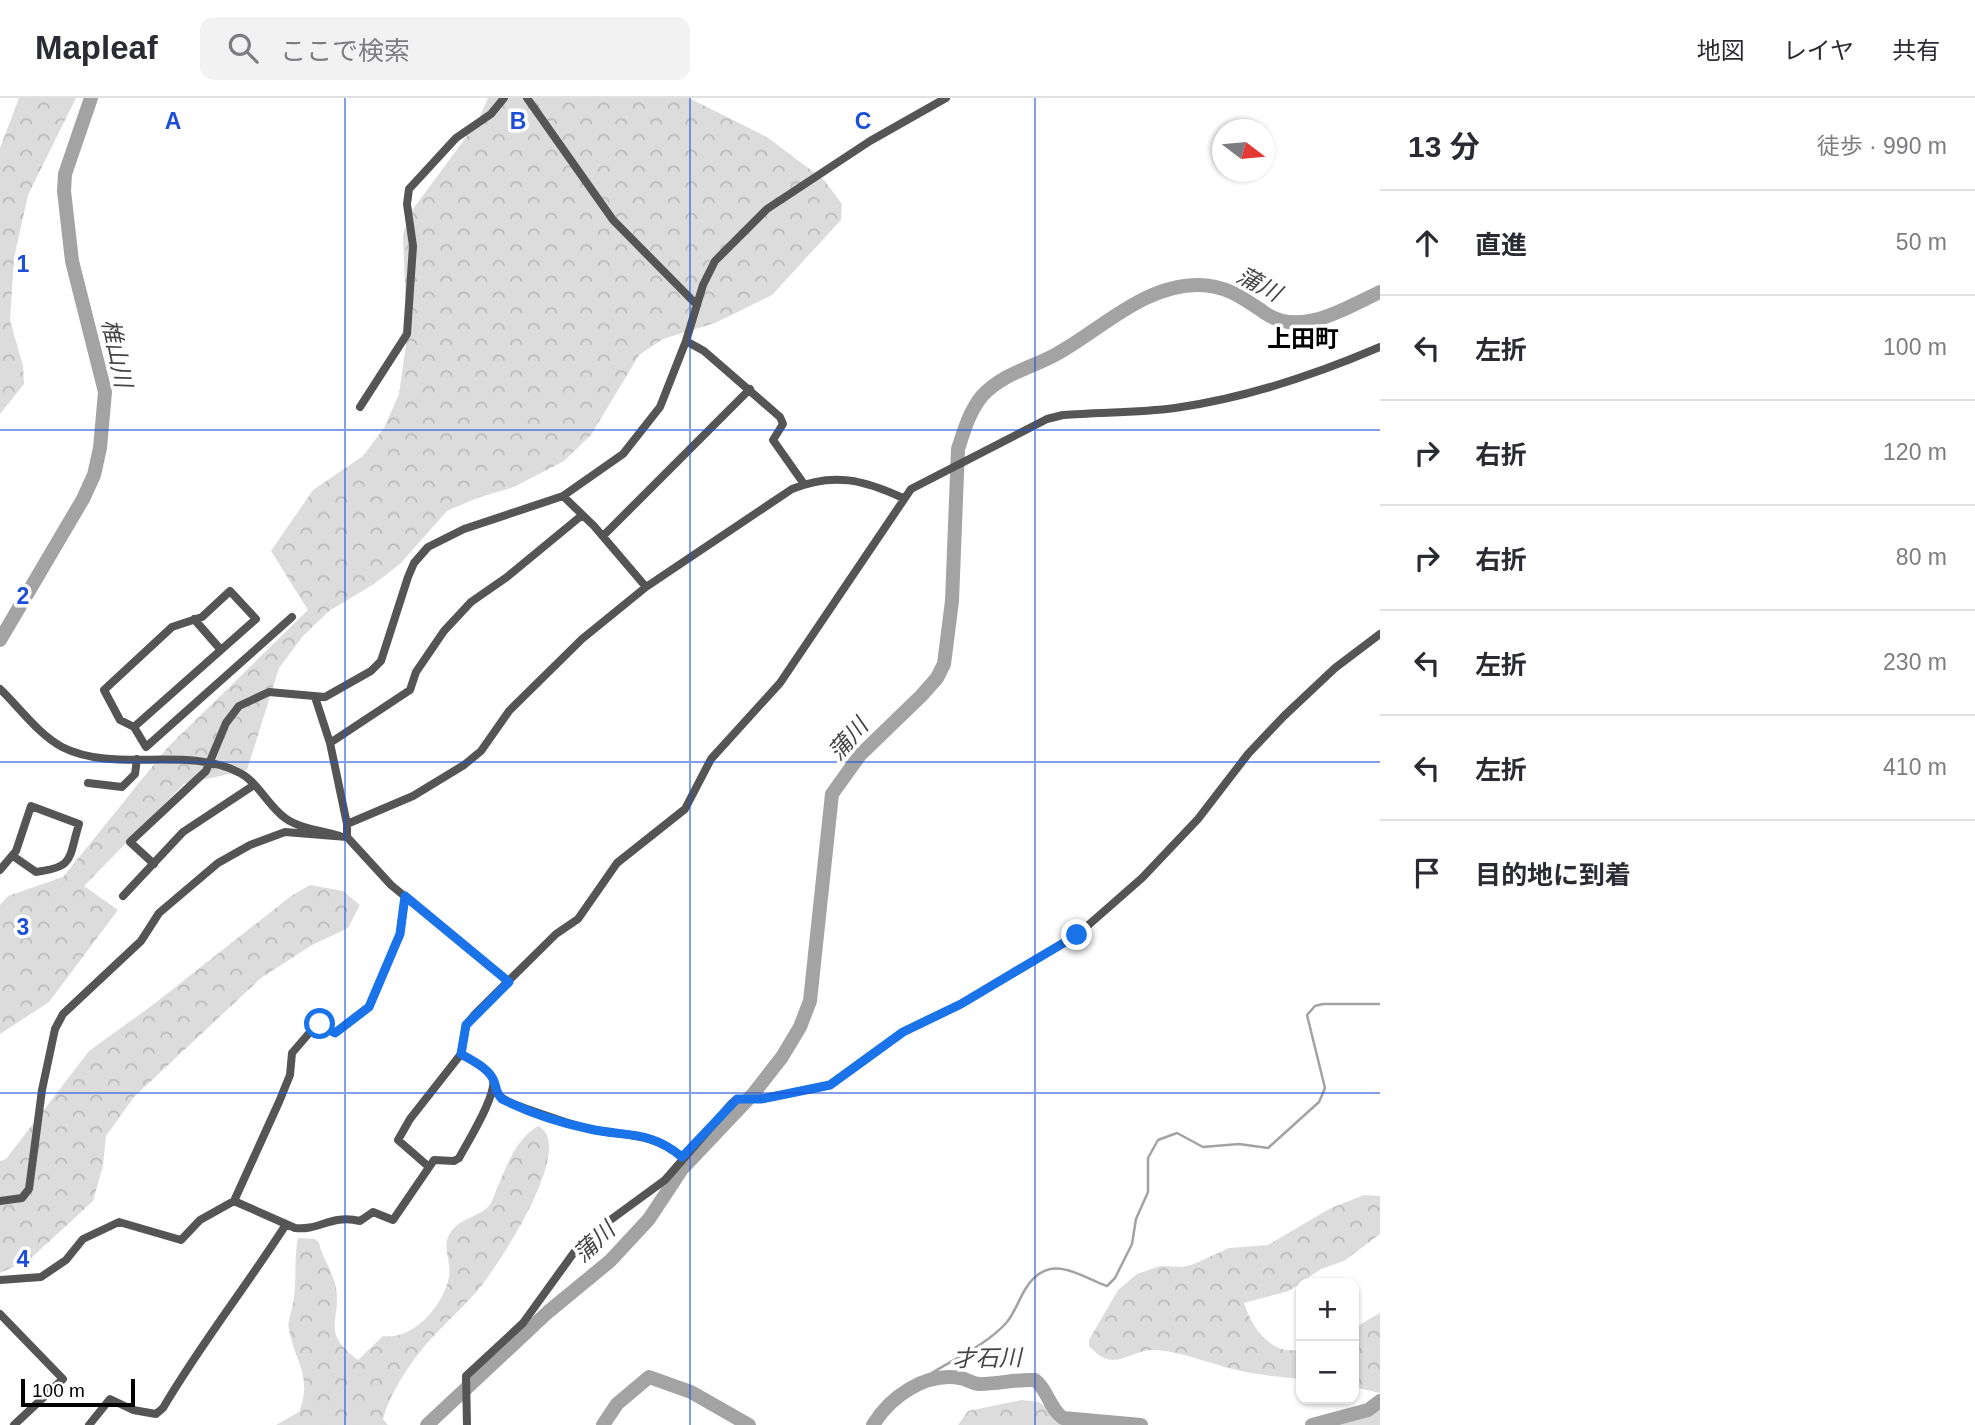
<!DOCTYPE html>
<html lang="ja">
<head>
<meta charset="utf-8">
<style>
  :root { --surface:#fff; --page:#f2f2f3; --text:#2b2b33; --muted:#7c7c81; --line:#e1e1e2 }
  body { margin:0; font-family:Helvetica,"Noto Sans JP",sans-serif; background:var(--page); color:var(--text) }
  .controls { position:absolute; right:21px; bottom:21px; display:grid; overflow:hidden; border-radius:14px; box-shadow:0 2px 5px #0004 }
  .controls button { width:63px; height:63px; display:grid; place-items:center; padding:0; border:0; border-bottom:2px solid var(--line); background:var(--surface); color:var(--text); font:35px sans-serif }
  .compass { position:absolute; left:1212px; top:21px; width:63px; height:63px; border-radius:50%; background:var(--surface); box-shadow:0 2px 5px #0004; rotate:106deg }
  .scale { position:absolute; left:21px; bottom:18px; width:114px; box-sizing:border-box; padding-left:7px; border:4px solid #000; border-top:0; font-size:19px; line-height:24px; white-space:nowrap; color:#000; -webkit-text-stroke:5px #fff; paint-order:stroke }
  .stop { position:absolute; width:21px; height:21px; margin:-16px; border:5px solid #1a73e8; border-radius:50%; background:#fff }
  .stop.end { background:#1a73e8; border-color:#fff; box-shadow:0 2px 7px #0008 }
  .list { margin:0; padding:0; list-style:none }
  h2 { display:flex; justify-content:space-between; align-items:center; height:91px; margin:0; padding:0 28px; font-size:30px }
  h2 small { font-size:23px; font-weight:400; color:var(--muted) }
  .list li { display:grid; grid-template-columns:46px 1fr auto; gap:21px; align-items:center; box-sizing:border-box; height:105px; padding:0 28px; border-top:2px solid var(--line) }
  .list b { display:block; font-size:26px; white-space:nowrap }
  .list em { font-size:23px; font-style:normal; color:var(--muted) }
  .icon { flex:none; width:38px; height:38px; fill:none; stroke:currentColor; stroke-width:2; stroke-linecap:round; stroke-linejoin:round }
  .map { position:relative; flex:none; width:1380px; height:1327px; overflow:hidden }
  header { display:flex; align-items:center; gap:42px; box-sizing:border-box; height:98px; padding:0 35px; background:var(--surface); border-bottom:2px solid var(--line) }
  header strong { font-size:33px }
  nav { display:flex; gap:38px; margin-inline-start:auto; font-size:24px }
  .search { width:490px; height:63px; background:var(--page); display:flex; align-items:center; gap:18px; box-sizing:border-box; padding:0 24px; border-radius:14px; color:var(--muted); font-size:26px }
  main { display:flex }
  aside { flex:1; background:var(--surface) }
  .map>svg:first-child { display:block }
  .forest { fill:url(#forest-crowns) }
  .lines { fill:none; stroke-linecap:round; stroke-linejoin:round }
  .stream { stroke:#a3a3a3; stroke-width:2.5 }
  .river { stroke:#a3a3a3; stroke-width:14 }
  .minor { stroke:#555; stroke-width:8 }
  .route { stroke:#1a73e8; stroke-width:9 }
  .grid { fill:none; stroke:#1d4ed8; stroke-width:2; stroke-opacity:0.55 }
  .labels { text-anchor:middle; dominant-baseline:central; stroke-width:7; stroke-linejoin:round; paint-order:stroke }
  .water-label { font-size:23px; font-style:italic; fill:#444; stroke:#fff }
  .quarter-label { font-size:24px; font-weight:bold; fill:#000; stroke:#fff }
  .grid-label { font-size:23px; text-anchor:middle; font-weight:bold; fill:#1d4ed8; stroke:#fff; stroke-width:7; stroke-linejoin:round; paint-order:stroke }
</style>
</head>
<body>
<header>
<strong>Mapleaf</strong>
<div class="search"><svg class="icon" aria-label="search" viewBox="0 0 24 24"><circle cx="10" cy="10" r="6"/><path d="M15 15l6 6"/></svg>ここで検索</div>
<nav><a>地図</a><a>レイヤ</a><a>共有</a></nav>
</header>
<main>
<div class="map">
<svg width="1380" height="1327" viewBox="0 0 1380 1327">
  <defs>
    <pattern id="forest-crowns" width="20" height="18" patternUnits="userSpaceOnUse" patternTransform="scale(1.75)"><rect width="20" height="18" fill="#dcdcdc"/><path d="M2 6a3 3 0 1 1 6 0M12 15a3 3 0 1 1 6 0" fill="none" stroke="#bbb"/></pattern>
  </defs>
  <rect width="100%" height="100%" fill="#fff"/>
  <path class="forest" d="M19 0H76L28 97 14 160 10 222 23 268 24 286 0 316V50Z
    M488 0H689L767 39 824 82 842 106 841 122 772 197 715 225 663 241 639 257 591 337 564 363 514 389 477 400 447 413 400 466 374 486 329 513 303 538 279 570 247 672 184 686 84 788 118 812 49 904 0 936V807L8 798 63 779 168 649 308 512 271 453 313 392 363 358 384 330 399 296 407 240 403 137 410 115 478 23Z
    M310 787 343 793 360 807 348 830 312 847 261 880 134 999 106 1038 103 1068 93 1103 29 1162 0 1175V1063L6 1061 89 953 154 906 291 798Z
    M538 1028C578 1047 498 1168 478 1192 460 1213 437 1232 419 1255 405 1273 389 1298 383 1321L388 1327H276L299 1314C313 1278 295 1265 289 1231 287 1225 291 1216 292 1210 298 1186 293 1164 298 1140L315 1141 319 1145C322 1159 330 1169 334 1182 346 1220 316 1231 358 1262L383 1238C413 1243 444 1207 449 1179 452 1165 442 1151 449 1137 457 1121 476 1120 488 1109 492 1105 495 1095 497 1090 508 1066 515 1042 538 1028Z
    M1364 1097 1380 1098V1136L1344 1163 1321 1171 1289 1193 1244 1205C1252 1230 1272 1259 1301 1251V1281C1280 1279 1258 1277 1237 1272 1215 1267 1173 1251 1153 1252 1126 1253 1114 1276 1089 1248V1242L1118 1192 1137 1176 1160 1168 1183 1169 1194 1166 1229 1150 1268 1147 1331 1110Z
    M1380 1215V1295L1354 1289V1230Z
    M1022 1302 1039 1304 1063 1321 1121 1327H958L968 1313Z
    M1380 1303V1327H1314Z"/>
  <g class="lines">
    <path class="stream" d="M923 1284 930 1276C954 1261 988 1246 1007 1224 1015 1214 1019 1201 1026 1190 1049 1154 1077 1177 1107 1188L1115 1180 1132 1146 1136 1121 1148 1094V1060L1158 1042 1177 1035 1203 1049 1239 1046 1268 1050 1319 1004 1325 990 1307 917 1315 908 1323 906H1380"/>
    <path class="river" d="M0 542 83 401 94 377 100 350 105 294 72 163 64 93 65 76 91 0
      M427 1327 548 1214 610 1163 649 1121 682 1071 754 995 782 959 800 929 810 903 832 696 860 657 921 598 937 580 944 566 952 503 958 351C964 333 969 314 982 298 1001 277 1027 271 1051 259 1098 235 1141 187 1198 187 1226 187 1243 200 1265 215 1301 240 1347 209 1380 194
      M603 1327 617 1306 649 1279 691 1294 749 1327
      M873 1327C890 1299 925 1274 960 1280 968 1281 972 1286 980 1286 999 1286 1016 1281 1035 1282 1048 1292 1049 1310 1063 1320L1141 1327
      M1312 1327 1368 1312 1380 1303"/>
    <path class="minor" d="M527 0 613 122 697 207
      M686 243 704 253 780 319 783 326 773 342 804 386
      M360 309 407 236 413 148 407 106 409 91 456 40 491 16 504 0
      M563 398 594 428 646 489
      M603 438 750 291
      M194 521 221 552
      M0 591C19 609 38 636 62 649 115 676 188 647 240 675 258 684 268 708 285 720 300 731 322 732 340 738
      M315 599 330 645 347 726V739L391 787 509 884
      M134 629 256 521 230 493 202 519 172 529 104 592 120 622 134 629 146 649 292 519
      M330 645 410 592 416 574 444 533 471 504 507 479 581 418
      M88 685 122 689 135 676 137 661
      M347 726 413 698 464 667 481 653 509 613 582 541 646 489 792 391C834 374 864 382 903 400
      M154 766 130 744 206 673 226 625 239 608 269 594 325 599 371 573 381 563 408 479 414 465 428 449 464 431 563 398 623 356 660 309 686 243 703 187 715 163 767 111 870 43 946 0
      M0 772 16 753 31 708 79 726C68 761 75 769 36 774L13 758
      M123 798 183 734 254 687
      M495 994C506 1005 519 1008 533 1013 552 1019 571 1027 590 1031 625 1039 651 1033 682 1059
      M429 1069 398 1042 410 1021 461 956
      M0 1103 22 1100 29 1091 42 992 55 931 63 916 141 843 159 815 218 765 250 747 285 734 347 739
      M234 1103 295 1130C319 1133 331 1116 360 1123L373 1114 393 1122 434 1062 454 1063 459 1060C467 1045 500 993 492 979 486 969 471 962 461 956L466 927 475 916 556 836 578 821 617 765 685 711 711 661 780 585 911 391 1047 321 1063 317C1100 314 1138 315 1175 310 1245 300 1315 277 1380 249
      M0 1182 41 1179 66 1162 83 1141 119 1124 181 1142 200 1122 234 1103 279 1004 290 977 292 955 317 926 335 935 369 909 400 836 405 798
      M0 1216 63 1281 14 1327
      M89 1327 110 1301 133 1312 156 1316 163 1310C200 1247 245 1190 285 1128
      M467 1327 466 1278 523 1225 583 1142 665 1082 732 1005 737 1001H761L830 987 903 934 961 906 1077 837 1142 780 1198 721 1248 656 1284 618 1335 570 1380 536"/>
  </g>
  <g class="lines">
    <path class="route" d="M320 926 335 935 369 909 400 836 405 798 509 884 466 927 461 956C471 962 487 969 493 981 497 989 495 994 502 1001 528 1014 561 1025 590 1031 626 1039 650 1032 682 1059L737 1001H761L830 987 903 934 961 906 1077 837"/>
  </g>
  <path class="grid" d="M345 0V1327M690 0V1327M1035 0V1327M0 332H1380M0 664H1380M0 995H1380"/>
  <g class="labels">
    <g class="water-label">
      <text transform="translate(1259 186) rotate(28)">蒲川</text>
      <text transform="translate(117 255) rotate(78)">椎山川</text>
      <text transform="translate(848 641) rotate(-49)">蒲川</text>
      <text transform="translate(594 1144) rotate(-43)">蒲川</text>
      <text transform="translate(987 1260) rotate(-1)">才石川</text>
    </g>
    <g class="quarter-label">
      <text x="1303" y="240">上田町</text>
    </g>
  </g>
  <g class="grid-label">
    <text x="173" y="31">A</text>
    <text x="518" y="31">B</text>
    <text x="863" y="31">C</text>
    <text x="23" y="174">1</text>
    <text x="23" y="506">2</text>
    <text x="23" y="837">3</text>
    <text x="23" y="1169">4</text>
  </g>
</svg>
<div class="controls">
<button>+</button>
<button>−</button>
</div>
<svg class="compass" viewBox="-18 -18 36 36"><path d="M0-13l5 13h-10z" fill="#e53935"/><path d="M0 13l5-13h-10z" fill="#7c7c81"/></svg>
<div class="scale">100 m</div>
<div class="stop" style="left:320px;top:926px"></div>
<div class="stop end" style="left:1077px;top:837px"></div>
</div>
<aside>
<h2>13 分<small>徒歩 · 990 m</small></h2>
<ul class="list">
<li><svg class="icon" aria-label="ahead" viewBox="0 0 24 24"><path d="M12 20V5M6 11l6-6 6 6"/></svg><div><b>直進</b></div><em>50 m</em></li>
<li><svg class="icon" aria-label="left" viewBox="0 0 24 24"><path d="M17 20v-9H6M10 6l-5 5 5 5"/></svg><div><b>左折</b></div><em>100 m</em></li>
<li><svg class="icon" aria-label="right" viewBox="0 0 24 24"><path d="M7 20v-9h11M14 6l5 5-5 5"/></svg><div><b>右折</b></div><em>120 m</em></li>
<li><svg class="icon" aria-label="right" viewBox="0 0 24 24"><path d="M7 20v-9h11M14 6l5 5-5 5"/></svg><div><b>右折</b></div><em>80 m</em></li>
<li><svg class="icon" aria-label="left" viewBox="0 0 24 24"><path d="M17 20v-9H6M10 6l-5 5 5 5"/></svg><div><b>左折</b></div><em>230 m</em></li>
<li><svg class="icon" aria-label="left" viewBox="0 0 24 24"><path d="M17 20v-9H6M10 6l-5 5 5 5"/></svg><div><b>左折</b></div><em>410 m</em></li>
<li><svg class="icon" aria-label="arrive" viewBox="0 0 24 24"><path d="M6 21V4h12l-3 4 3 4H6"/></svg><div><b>目的地に到着</b></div></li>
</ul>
</aside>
</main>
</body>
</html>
